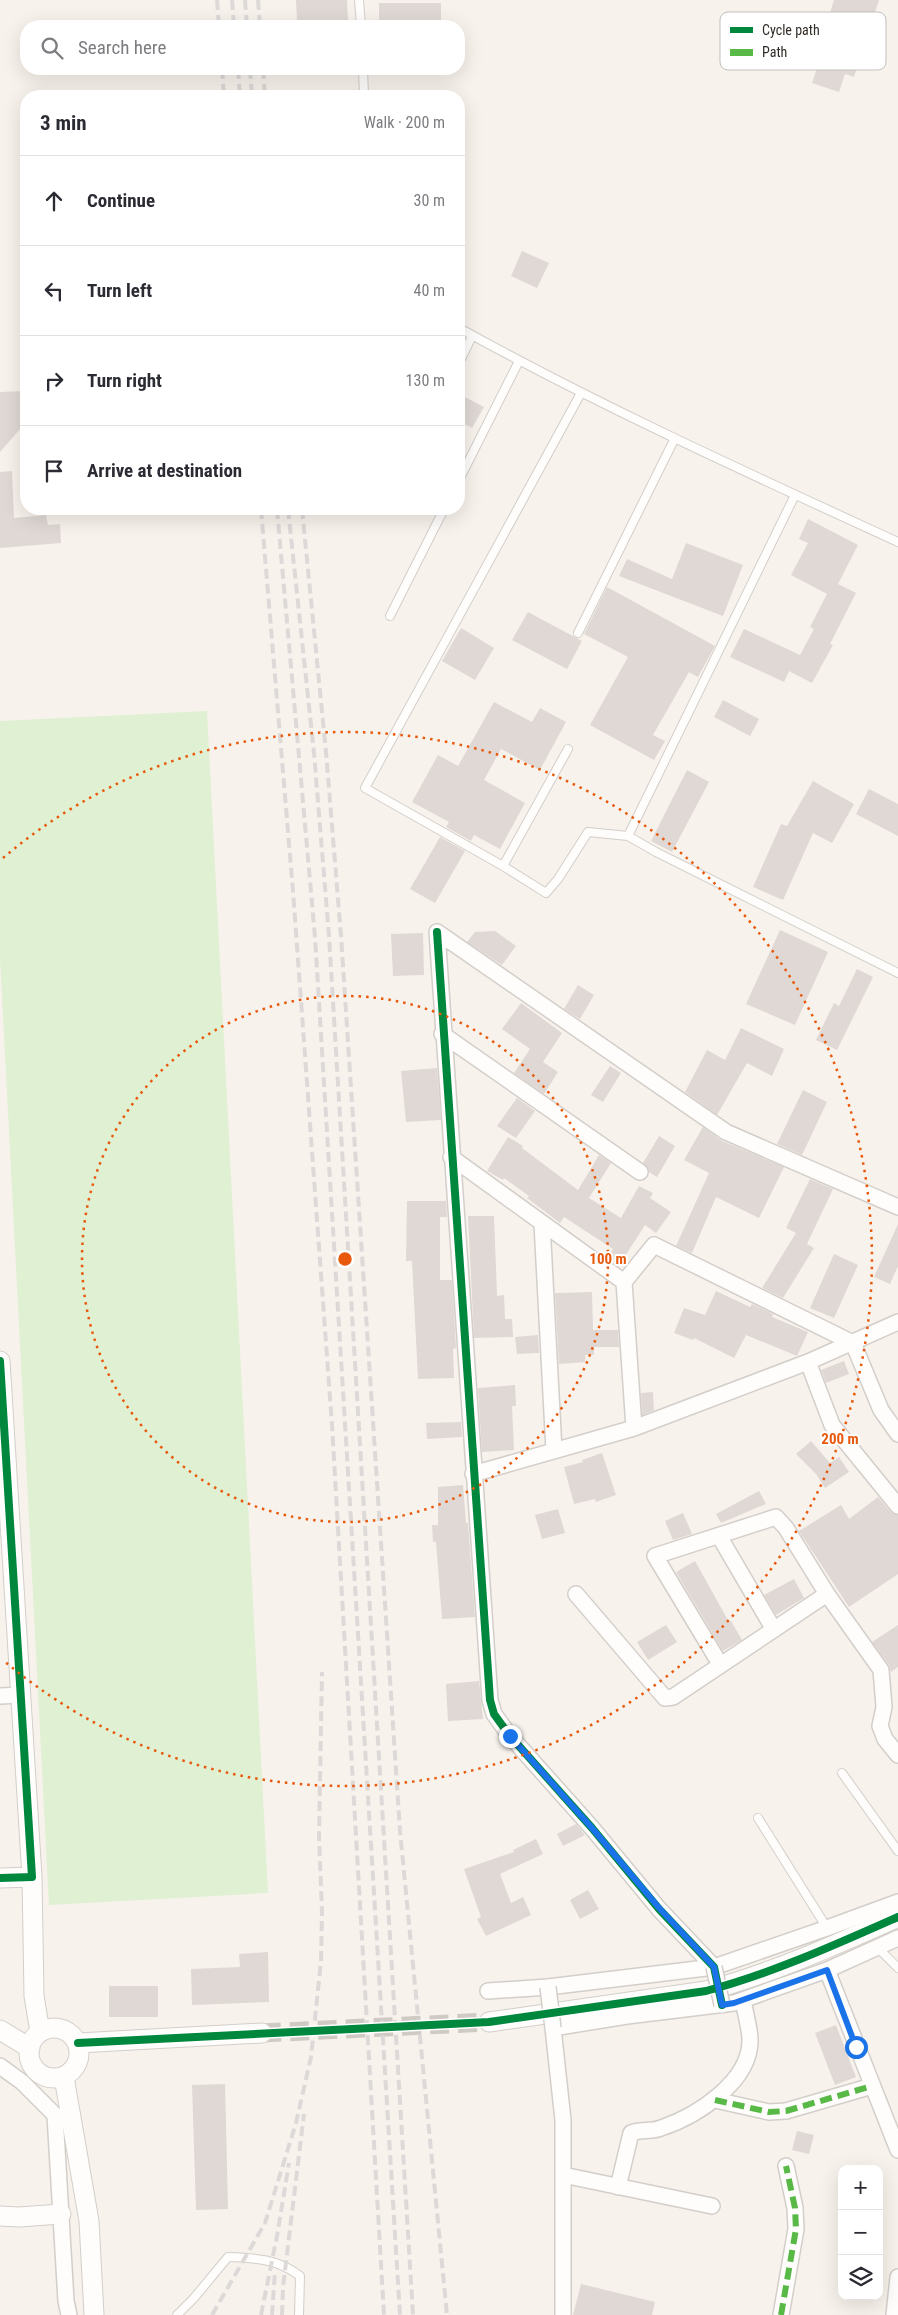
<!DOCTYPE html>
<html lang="en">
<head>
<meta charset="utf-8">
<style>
  :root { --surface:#fff; --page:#f7f7f7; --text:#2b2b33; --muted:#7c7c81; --line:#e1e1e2 }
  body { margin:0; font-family:"Roboto Condensed",sans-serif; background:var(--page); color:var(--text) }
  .controls { position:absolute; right:15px; bottom:15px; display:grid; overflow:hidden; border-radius:10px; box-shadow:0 5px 20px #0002 }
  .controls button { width:45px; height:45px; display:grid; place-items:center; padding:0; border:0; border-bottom:1px solid var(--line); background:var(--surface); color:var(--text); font:25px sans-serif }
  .stop { position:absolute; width:15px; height:15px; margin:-11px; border:4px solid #1a73e8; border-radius:50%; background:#fff }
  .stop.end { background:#1a73e8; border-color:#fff; box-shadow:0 1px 5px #0008 }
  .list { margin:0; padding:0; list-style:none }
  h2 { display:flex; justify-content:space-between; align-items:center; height:65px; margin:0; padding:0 20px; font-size:21px }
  h2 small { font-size:16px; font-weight:400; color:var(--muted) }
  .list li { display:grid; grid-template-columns:32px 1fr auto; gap:15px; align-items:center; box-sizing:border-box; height:90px; padding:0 20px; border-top:1px solid var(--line) }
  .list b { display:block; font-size:19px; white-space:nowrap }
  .list em { font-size:16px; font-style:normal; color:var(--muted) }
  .icon { flex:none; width:28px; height:28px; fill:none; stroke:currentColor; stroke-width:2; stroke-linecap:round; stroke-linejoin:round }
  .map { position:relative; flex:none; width:898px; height:2315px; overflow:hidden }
  .search { position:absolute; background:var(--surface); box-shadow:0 5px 20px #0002; left:20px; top:20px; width:445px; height:55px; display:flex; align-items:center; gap:12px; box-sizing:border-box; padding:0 18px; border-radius:20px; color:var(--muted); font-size:19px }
  .panel { position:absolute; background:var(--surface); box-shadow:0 5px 20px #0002; left:20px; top:90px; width:445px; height:425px; border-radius:20px }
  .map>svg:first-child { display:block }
  .green { fill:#dff0d3 }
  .building { fill:#dfd8d4 }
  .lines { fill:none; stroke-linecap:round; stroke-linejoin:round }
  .tertiary-tunnel { stroke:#d0cac4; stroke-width:19; stroke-dasharray:19 9; stroke-linecap:butt }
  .service-casing { stroke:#d3cec9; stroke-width:10 }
  .minor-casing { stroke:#d3cec9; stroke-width:18 }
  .tertiary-casing { stroke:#d3cec9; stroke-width:21 }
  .service { stroke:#fefdfc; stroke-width:8 }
  .minor { stroke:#fefdfc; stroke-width:15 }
  .tertiary { stroke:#fefdfc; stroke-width:19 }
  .rail { stroke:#dcd9d8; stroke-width:4; stroke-dasharray:10 5; stroke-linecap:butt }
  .minor-bridge-casing { stroke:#d3cec9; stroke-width:18; stroke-linecap:butt }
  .minor-bridge { stroke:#fefdfc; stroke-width:15 }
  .quiet { stroke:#58b947; stroke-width:6; stroke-dasharray:12 6; stroke-linecap:butt }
  .cycleway-casing { stroke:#fff; stroke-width:11 }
  .cycleway { stroke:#00873e; stroke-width:8 }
  .route { stroke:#1a73e8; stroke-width:6 }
  .ring { fill:none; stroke:#e8590c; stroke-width:2.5; stroke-dasharray:2.5 5 }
  .key { fill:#fff; stroke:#c1bfbe; stroke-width:1 }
  .key-label { font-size:14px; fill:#312b26 }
  .centre { fill:#e8590c; stroke:#fff; stroke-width:2.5 }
  .ring-label { font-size:15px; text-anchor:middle; font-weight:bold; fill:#e8590c; stroke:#fff; stroke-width:4; stroke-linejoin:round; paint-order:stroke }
</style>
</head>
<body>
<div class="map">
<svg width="898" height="2315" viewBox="0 0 898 2315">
  <rect width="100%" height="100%" fill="#f8f2ec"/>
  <path class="green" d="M207 711 268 1893 49 1905 0 958V721Z"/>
  <path class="building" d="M296 0H347L348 21 297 22Z
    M834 0H879L854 77 845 74 839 92 812 83 818 65 814 64Z
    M379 3H441V26H379Z
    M522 251 549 263 537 288 511 276Z
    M26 391V429H20L0 452V392Z
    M459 394 484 407 472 428 459 421Z
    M12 471 14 518 46 515 48 525 60 524 61 543 0 548V472Z
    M808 519 858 545 838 584 856 593 830 644 833 645 812 683 789 671 784 682 730 657 744 629 800 655 814 629 810 627 827 594 791 575 808 543 799 539Z
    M686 543 743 565 723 616 619 576 627 559 672 579Z
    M607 587 715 646 698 677 689 672 653 735 665 741 654 760 590 725 628 657 584 634Z
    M528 612 582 641 567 669 512 640Z
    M461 628 494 648 475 680 442 661Z
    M723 700 759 719 750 736 714 717Z
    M494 702 532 722 540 708 566 722 540 770 501 749 484 780 525 803 500 849 474 835 471 841 446 827 449 822 412 802 438 755 458 766Z
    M687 770 709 782 672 852 651 841Z
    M813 781 854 804 832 843 813 833 783 900 753 887 781 824 787 826Z
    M869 789 898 804V836L856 814Z
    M440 837 465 851 435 903 410 889Z
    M780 930 828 952 795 1025 746 1004Z
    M495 931 516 946 502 965 467 942 475 932Z
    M423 933 424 975 393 976 391 934Z
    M857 969 873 977 837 1050 816 1040 834 1003 839 1006Z
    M578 985 594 995 580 1019 564 1009Z
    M521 1003 562 1033 543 1062 558 1072 544 1094 514 1073 530 1049 502 1029Z
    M741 1028 784 1049 772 1076 747 1063 717 1115 685 1092 707 1050 725 1060Z
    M610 1066 621 1073 603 1102 591 1095Z
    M437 1068 441 1120 406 1122 401 1071Z
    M803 1090 827 1102 802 1155 777 1144Z
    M517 1098 535 1111 516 1138 497 1126Z
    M703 1127 722 1141 784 1167 759 1218 716 1197 692 1253 676 1246 709 1173 684 1160Z
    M659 1136 675 1146 657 1177 649 1172 643 1163Z
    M508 1137 523 1146 522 1148 578 1190 599 1155 611 1163 589 1198 621 1218 639 1186 653 1193 650 1198 671 1212 656 1233 645 1225 620 1264 608 1257 613 1249 564 1217 560 1223 527 1198 529 1196 504 1178 503 1180 487 1171Z
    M810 1179 833 1189 807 1244 814 1248 783 1298 762 1288 796 1233 786 1228Z
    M407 1201H446L447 1217H440V1280H452L456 1348 453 1349 454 1378 418 1379 412 1261H406Z
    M468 1216H494L497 1296 504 1295 505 1319H512L513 1337 474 1338Z
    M898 1224V1266L890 1284 874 1277Z
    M834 1254 858 1265 834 1318 810 1308Z
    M716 1291 750 1307 752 1304 773 1314 772 1317 808 1332 797 1356 746 1335 734 1358 694 1338 693 1340 674 1333 684 1308 705 1315Z
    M592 1292 593 1330H618L619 1347H594V1355H585V1362L559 1364 555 1293Z
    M538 1335 539 1353 517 1354 515 1337Z
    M844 1361 849 1374 826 1383 821 1370Z
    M515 1385 516 1406H512L514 1450 482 1452 478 1388Z
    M653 1392 654 1410 642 1415 641 1393Z
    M461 1422 462 1437 427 1439 426 1423Z
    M811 1441 830 1463 839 1457 849 1472 825 1488 816 1474 796 1454Z
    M602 1453 616 1495 596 1502 595 1499 574 1504 564 1467 583 1462 582 1460Z
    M463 1485 466 1523H468L475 1617 442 1619 436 1542H433L432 1525H438V1487Z
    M759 1491 766 1504 721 1523 716 1514Z
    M878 1497 891 1512 898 1515V1574L849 1607 799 1531 841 1505 849 1519Z
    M558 1509 565 1533 542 1539 535 1515Z
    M683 1513 692 1534 673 1540 665 1521Z
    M695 1561 729 1622 731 1621 742 1640 723 1651 676 1572Z
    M794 1579 804 1598 776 1615 764 1595Z
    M666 1625 677 1642 648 1660 637 1642Z
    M898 1625V1667L891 1672 889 1665 872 1642Z
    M479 1681 483 1719 448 1721 446 1684Z
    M576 1824 585 1835 563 1846 557 1834Z
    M536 1839 543 1854 500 1874 511 1903 523 1897 531 1915 486 1936 477 1919 481 1917 464 1869 514 1852 513 1850Z
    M588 1890 599 1909 580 1919 570 1900Z
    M268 1952 269 2002 192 2005 191 1969 240 1967 239 1954Z
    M109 1986H158V2017H109Z
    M836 2025 856 2077 835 2085 815 2033Z
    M225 2084 228 2209 196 2210 192 2085Z
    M797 2131 814 2135 809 2154 792 2150Z
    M581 2284 655 2302 652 2315H573Z"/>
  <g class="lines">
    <path class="tertiary-tunnel" d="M262 2033 489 2022"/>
    <defs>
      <path id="service" d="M359 0 361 26
        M363 69 364 96
        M459 328C602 407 750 474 898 542
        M459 363 472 336
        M581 393 365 788 503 866 546 893 558 879 588 832 628 836 656 852 898 973
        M459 480 519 361
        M390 616 444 509
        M578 633 674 440
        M628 836 795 495
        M503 866 568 749
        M842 1773 898 1851
        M758 1818 827 1928
        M877 1947 898 1968
        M177 2315 194 2298 228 2257C256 2258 278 2259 300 2276L299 2315"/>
      <path id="minor" d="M437 932 490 1700 494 1714 510 1736 592 1828 659 1909 714 1967
        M437 932 726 1132 898 1207
        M442 1034 640 1172
        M451 1157 624 1282
        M542 1223 554 1451
        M808 1362 832 1425 898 1506
        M634 1428 624 1282 654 1245 853 1343 881 1410 898 1434
        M473 1474 634 1428 808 1362 898 1322
        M719 1536 773 1628
        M576 1594 665 1698 673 1697 827 1594
        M720 1664 655 1556 776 1517 786 1528 827 1594 881 1670 884 1707 880 1726 885 1739 898 1755
        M0 1696 21 1695
        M827 1970 898 2150
        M488 1991 548 1987 714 1967 827 1928 898 1902
        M0 2066 22 2082 55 2115 66 2301 69 2315
        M715 2100 769 2112 786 2111 872 2086
        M563 2175 712 2206
        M618 2187 631 2133C640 2129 652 2132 661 2128 697 2116 752 2081 750 2038 749 2025 745 2012 743 2000
        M563 2315V2120L553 2028 627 2016 734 2003 827 1970 898 1938
        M781 2315 796 2229 795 2208 786 2166
        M894 2315 898 2277"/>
      <path id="tertiary" d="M0 1361 32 1877 0 1878
        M32 1877 34 1996 40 2032
        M489 2022 706 1991C773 1973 835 1945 898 1917
        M29 2053a25 25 0 1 1 50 0a25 25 0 1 1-50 0Z
        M0 2030 30 2048
        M78 2043 262 2033
        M64 2077 89 2221 94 2315
        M0 2216 19 2217 61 2214"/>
    </defs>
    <use href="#service" class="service-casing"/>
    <use href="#minor" class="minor-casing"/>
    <use href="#tertiary" class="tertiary-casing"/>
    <use href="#service" class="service"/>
    <use href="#minor" class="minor"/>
    <use href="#tertiary" class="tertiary"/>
    <path class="rail" d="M217 0 219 26
      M232 0 234 26
      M245 0 247 26
      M258 0 260 26
      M222 69 224 96
      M238 69 240 96
      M250 69 252 96
      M263 69 265 96
      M261 509 293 891 332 1425 384 2315
      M277 509 315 937 400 2315
      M288 509 314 753 329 936 413 2315
      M302 509 326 752 341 936 400 1831 447 2315
      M212 2315 265 2223 296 2123 311 2057 321 1961 322 1912 319 1836 322 1672
      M261 2315 277 2236 289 2163
      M272 2315 275 2271
      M282 2315 283 2287 304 2114"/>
    <defs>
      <path id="minor-bridge" d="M714 1967 722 2005
        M548 1987 553 2028"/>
    </defs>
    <use href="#minor-bridge" class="minor-bridge-casing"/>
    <use href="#minor-bridge" class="minor-bridge"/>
    <path class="quiet" d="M715 2100 769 2112 786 2111 872 2086
      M781 2315 796 2229 795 2208 786 2166"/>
    <defs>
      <path id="cycleway" d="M437 932 490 1700 494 1714 510 1736 592 1828 659 1909 714 1967 722 2005
        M0 1361 32 1877 0 1878
        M78 2043 489 2022 706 1991C773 1973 835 1945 898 1917"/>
    </defs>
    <use href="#cycleway" class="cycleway-casing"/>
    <use href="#cycleway" class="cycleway"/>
  </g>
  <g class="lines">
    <path class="route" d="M510 1736 592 1828 660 1909 714 1967 722 2005 734 2003 827 1970 856 2047"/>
  </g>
  <g class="ring">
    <circle cx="345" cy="1259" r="263"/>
    <path d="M3 858A527 527 0 1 1 3 1660"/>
  </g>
  <rect x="720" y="12" width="166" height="58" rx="8" class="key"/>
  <rect x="730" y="27" width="23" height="6" fill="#00873e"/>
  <rect x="730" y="49" width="23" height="7" fill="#58b947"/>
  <g class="key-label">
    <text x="762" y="35">Cycle path</text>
    <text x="762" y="57">Path</text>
  </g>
  <circle cx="345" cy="1259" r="8" class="centre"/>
  <g class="ring-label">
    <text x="608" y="1264">100 m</text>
    <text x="840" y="1444">200 m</text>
  </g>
</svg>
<div class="controls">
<button>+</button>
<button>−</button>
<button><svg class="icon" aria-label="layers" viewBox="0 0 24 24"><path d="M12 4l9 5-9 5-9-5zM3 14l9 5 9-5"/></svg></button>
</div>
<div class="stop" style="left:856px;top:2047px"></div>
<div class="stop end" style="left:510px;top:1736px"></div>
<div class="search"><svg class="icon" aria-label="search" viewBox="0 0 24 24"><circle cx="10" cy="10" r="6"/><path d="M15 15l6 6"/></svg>Search here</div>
<section class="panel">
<h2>3 min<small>Walk · 200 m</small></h2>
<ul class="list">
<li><svg class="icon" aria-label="ahead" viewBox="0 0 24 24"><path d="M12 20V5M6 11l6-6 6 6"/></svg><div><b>Continue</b></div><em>30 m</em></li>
<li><svg class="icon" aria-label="left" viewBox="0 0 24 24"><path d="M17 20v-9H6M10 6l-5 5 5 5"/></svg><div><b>Turn left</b></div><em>40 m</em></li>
<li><svg class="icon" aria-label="right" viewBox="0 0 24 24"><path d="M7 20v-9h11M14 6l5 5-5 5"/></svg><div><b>Turn right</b></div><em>130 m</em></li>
<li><svg class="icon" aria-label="arrive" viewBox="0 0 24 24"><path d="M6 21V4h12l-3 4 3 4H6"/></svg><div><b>Arrive at destination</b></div></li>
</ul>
</section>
</div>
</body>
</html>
